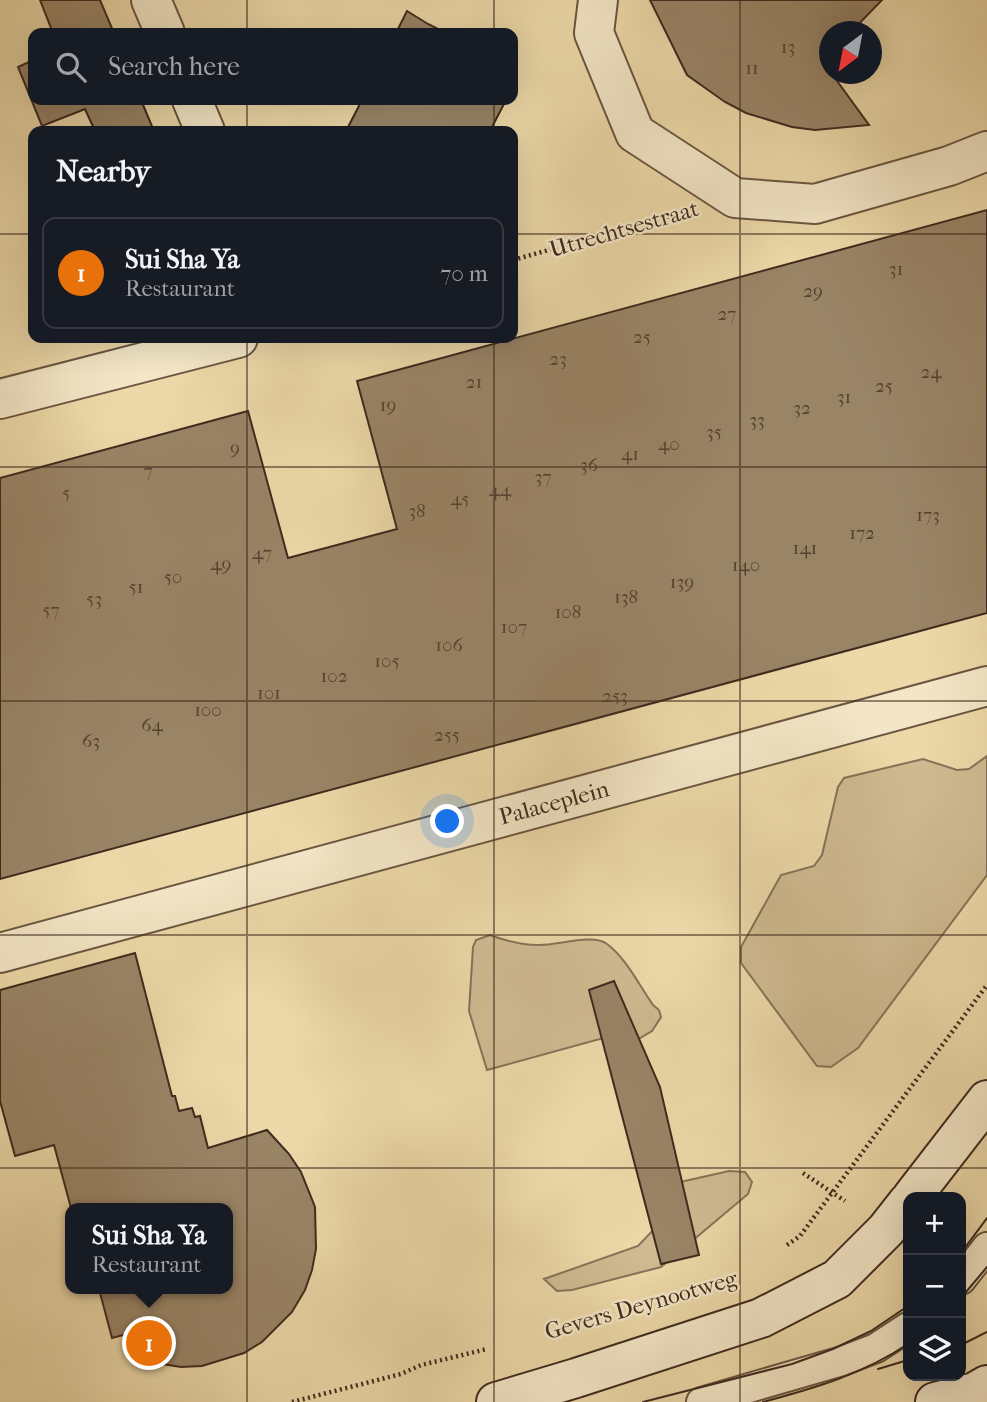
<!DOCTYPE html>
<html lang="en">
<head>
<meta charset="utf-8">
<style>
  :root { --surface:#171b24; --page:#20242c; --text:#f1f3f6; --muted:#9ea1a6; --line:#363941; --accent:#8c9099 }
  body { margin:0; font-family:"IM FELL French Canon",serif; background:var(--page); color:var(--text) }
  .controls { position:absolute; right:21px; bottom:21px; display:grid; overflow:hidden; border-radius:14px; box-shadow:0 7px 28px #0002 }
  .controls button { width:63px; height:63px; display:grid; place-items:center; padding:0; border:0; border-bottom:2px solid var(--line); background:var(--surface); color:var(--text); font:35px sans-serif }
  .compass { position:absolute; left:819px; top:21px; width:63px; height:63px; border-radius:50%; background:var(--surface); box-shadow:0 7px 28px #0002; rotate:212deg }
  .you { position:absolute; left:448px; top:822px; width:24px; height:24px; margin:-18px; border:5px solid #fff; border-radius:50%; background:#1a73e8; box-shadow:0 0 0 10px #1a73e833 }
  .badge { display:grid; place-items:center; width:46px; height:46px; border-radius:50%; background:var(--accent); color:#fff; font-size:23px; font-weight:700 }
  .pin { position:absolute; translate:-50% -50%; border:4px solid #fff; box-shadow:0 2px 7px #0006 }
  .popup { position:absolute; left:65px; top:1203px; width:168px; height:91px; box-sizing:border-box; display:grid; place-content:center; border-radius:14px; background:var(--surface); filter:drop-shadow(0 2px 5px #0005); font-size:23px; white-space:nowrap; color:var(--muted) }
  .popup b { font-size:26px; color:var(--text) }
  .popup::after { content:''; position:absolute; left:50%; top:100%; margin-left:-14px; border:14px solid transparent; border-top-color:var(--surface) }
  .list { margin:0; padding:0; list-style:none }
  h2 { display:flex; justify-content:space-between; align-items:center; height:91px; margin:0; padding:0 28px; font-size:30px }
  h2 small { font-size:23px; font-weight:400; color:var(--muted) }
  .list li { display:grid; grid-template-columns:46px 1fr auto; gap:21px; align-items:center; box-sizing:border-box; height:112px; margin:0 14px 14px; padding:0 14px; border:2px solid var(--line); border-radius:14px }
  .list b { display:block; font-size:26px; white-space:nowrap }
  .list p { margin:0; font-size:23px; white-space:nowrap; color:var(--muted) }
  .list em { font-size:23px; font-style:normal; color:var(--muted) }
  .icon { flex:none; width:38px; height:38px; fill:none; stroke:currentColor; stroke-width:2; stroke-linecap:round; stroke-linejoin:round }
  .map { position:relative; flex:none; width:987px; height:1402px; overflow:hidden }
  .search { position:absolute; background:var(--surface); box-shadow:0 7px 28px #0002; left:28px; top:28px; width:490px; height:77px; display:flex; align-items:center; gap:18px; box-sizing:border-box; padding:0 24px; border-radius:14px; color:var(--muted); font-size:26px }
  .panel { position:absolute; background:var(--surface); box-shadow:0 7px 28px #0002; left:28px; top:126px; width:490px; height:217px; border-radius:14px }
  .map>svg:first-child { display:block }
  .green { fill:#cfba91; stroke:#877258; stroke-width:2 }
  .building { fill:#998466; stroke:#3f2a1e; stroke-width:2 }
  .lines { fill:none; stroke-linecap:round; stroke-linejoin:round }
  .service-casing { stroke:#6a5640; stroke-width:32 }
  .pedestrian-casing { stroke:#6a5640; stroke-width:42 }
  .minor-casing { stroke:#6a5640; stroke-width:42 }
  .secondary-casing { stroke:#3f2a1e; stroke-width:42 }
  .path { stroke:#3f2a1e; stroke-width:4.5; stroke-dasharray:2 3.5; stroke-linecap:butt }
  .service { stroke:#f3e6c6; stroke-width:28 }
  .pedestrian { stroke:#f3e6c6; stroke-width:38 }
  .minor { stroke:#f3e6c6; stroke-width:38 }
  .secondary { stroke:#f3e6c6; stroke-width:38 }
  .tram { stroke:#3f2a1e; stroke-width:2 }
  .grid { fill:none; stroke:#3f2a1e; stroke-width:2; stroke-opacity:0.55 }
  .labels { text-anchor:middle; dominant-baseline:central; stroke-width:5; stroke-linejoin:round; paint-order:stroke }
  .number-label { font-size:19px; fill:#564030 }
  .street-label { font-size:23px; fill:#3f2a1e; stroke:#f3e6c6 }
</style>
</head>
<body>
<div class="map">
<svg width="987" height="1402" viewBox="0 0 987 1402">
  <rect width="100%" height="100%" fill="#ecd8a8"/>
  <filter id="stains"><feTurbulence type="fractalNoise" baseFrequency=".00286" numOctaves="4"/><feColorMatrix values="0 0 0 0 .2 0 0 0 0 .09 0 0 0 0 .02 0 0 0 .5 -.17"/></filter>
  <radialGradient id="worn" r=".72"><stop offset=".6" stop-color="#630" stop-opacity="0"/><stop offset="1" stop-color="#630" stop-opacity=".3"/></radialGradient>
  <path class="green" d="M987 756V875L858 1048 831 1067 817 1066 741 963V947L781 875 814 866 822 855 838 787 844 778 923 759 957 770 969 769Z
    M490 935C506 941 521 945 538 945 556 946 593 933 607 944 626 958 639 985 653 1005L659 1010 661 1017 652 1031 635 1041 607 1037 487 1070 469 1011 473 947 476 940Z
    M729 1171 745 1172 752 1182 748 1194 661 1267 572 1290 557 1291 544 1279 638 1246 659 1224 649 1189Z"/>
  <path class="building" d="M40 0H100L114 33H53Z
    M650 0H882L851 32H830V53L823 60 830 74H832L869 125 815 130 792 127 746 113 725 102 687 75Z
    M407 11 428 24 446 33H396Z
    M33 60V100H141L154 131H95L85 109 42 126 18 67Z
    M362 100H506L490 131H346Z
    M987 210V613L0 879V478L248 411 288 558 397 529 357 381Z
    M135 953 172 1096H175L179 1111 192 1108 195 1117 200 1116 208 1148 267 1130 289 1154 301 1172 315 1207 316 1249 312 1270 305 1290 292 1312 262 1342 244 1353 202 1366 181 1367 143 1361 134 1332 112 1338 99 1289H228V1208H71L54 1145 15 1156 0 1101V990Z
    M614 981 660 1087 699 1255 661 1264 589 990Z"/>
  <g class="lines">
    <defs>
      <path id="service" d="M961 1280 987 1247
        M701 1402 842 1361 876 1348 908 1327"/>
      <path id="pedestrian" d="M0 953 987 686"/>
      <path id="minor" d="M151 0 165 33
        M598 0 594 33 635 133 735 198 815 204 949 166 987 151
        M192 100 205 131
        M0 399 238 338"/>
      <path id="secondary" d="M912 1197 987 1100
        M496 1402 576 1378 761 1318 837 1279 886 1230 908 1202
        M935 1402 975 1392 987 1385"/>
    </defs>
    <use href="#service" class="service-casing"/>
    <use href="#pedestrian" class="pedestrian-casing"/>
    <use href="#minor" class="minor-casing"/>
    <use href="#secondary" class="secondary-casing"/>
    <path class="path" d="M513 260 670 216
      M803 1173 845 1201
      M787 1245 800 1236 987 985
      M292 1402 401 1374 421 1365 487 1349"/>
    <use href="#service" class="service"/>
    <use href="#pedestrian" class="pedestrian"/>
    <use href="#minor" class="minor"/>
    <use href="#secondary" class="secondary"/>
    <path class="tram" d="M961 1253 987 1218
      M961 1298 987 1267
      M961 1345 987 1332
      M878 1369 908 1360
      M643 1402 792 1364 833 1349 871 1331 908 1306
      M763 1402C815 1388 863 1374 908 1344"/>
  </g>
  <path class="grid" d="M247 0V33M494 0V33M740 0V1402M247 100V131M494 100V131M0 234H33M513 234H987M247 338V1402M494 338V1402M0 467H987M0 701H987M0 935H987M0 1168H987"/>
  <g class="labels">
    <g class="number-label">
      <text x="788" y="47">13</text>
      <text x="752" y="68">11</text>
      <text x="896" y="269">31</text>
      <text x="813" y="291">29</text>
      <text x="727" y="314">27</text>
      <text x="642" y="337">25</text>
      <text x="558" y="359">23</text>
      <text x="931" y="372">24</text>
      <text x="474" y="382">21</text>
      <text x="884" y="386">25</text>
      <text x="844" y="397">31</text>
      <text x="388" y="405">19</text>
      <text x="802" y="408">32</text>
      <text x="757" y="420">33</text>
      <text x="714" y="432">35</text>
      <text x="669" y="444">40</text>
      <text x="235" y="448">9</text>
      <text x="630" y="454">41</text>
      <text x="589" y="465">36</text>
      <text x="148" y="471">7</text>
      <text x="543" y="477">37</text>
      <text x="500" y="490">44</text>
      <text x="66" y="493">5</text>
      <text x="460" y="499">45</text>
      <text x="417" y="511">38</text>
      <text x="928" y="515">173</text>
      <text x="862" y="533">172</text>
      <text x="805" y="548">141</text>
      <text x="262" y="553">47</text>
      <text x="221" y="564">49</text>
      <text x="746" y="565">140</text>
      <text x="173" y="577">50</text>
      <text x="682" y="582">139</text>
      <text x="136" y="587">51</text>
      <text x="626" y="597">138</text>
      <text x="94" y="599">53</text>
      <text x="51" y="610">57</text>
      <text x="568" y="612">108</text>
      <text x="514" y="627">107</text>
      <text x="449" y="645">106</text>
      <text x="387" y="661">105</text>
      <text x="334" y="676">102</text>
      <text x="269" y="693">101</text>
      <text x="615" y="696">253</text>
      <text x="208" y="710">100</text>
      <text x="152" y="725">64</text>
      <text x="447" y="735">255</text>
      <text x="91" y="741">63</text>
    </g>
    <g class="street-label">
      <text transform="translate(624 229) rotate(-16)">Utrechtsestraat</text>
      <text transform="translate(554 803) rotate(-15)">Palaceplein</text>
      <text transform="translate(641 1305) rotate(-16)">Gevers Deynootweg</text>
    </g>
  </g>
  <rect width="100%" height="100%" filter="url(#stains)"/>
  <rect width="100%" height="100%" fill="url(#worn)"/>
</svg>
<div class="controls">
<button>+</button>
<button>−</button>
<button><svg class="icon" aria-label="layers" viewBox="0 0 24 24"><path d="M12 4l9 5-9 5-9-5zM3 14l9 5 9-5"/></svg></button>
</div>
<svg class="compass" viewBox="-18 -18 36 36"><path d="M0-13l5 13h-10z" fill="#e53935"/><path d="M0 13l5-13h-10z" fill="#9ea1a6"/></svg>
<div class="you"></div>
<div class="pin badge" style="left:149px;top:1343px;background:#e8710a">1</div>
<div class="popup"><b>Sui Sha Ya</b>Restaurant</div>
<div class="search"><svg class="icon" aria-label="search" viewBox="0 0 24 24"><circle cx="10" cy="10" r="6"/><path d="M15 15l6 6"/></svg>Search here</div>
<section class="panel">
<h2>Nearby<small></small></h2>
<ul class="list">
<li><span class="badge" style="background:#e8710a">1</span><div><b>Sui Sha Ya</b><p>Restaurant</p></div><em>70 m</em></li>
</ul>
</section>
</div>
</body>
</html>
